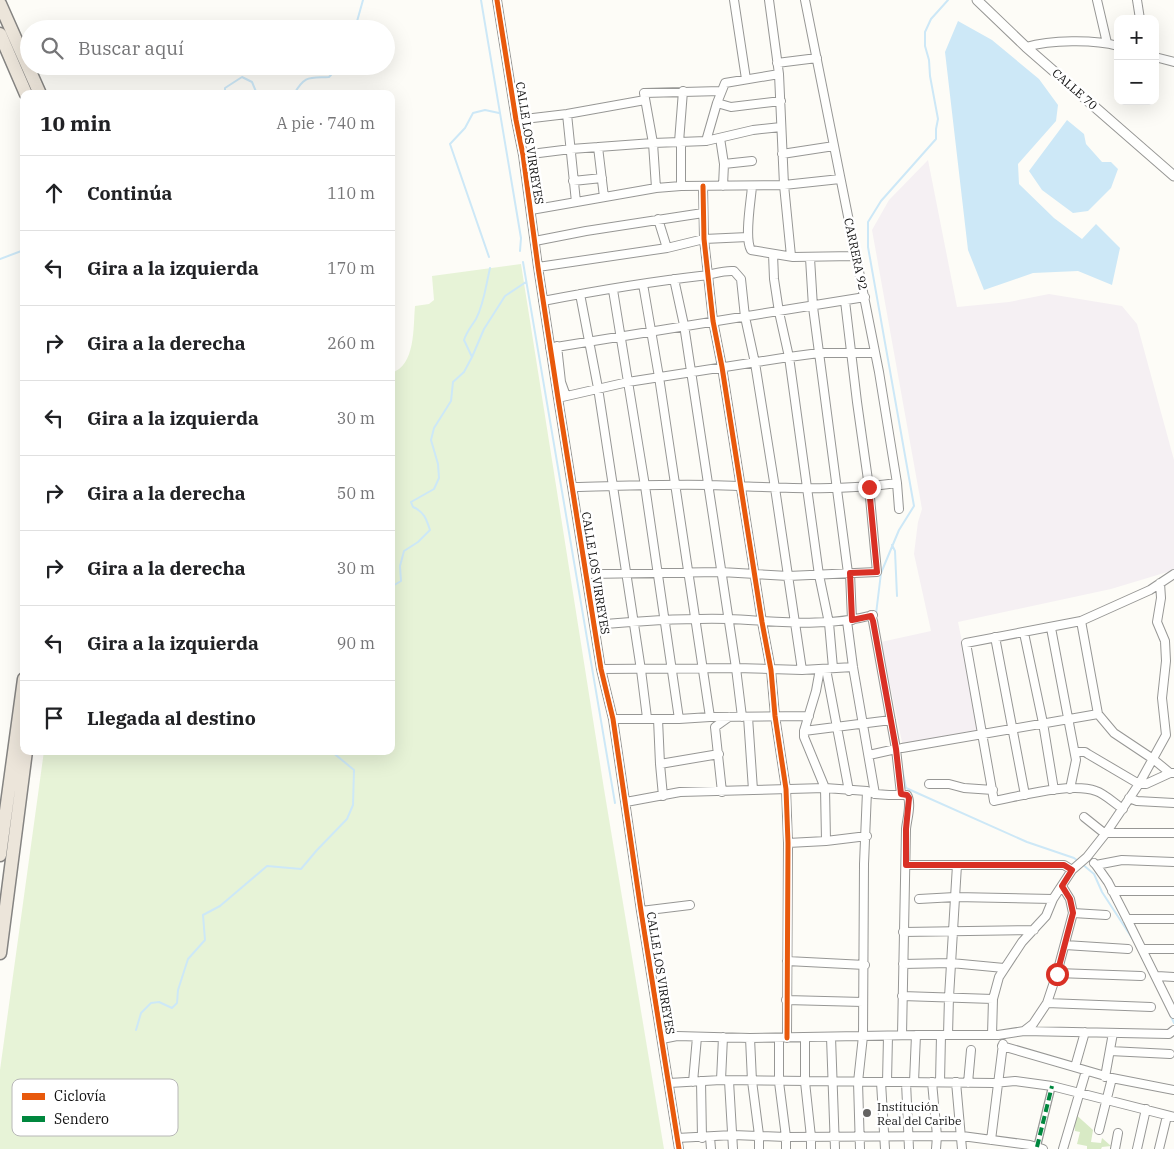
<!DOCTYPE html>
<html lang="es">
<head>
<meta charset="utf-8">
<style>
  :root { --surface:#fff; --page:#f2f2f2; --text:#202124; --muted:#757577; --line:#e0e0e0 }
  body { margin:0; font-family:"IBM Plex Serif",serif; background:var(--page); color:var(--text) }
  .controls { position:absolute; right:15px; top:15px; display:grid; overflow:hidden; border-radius:10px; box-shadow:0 5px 20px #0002 }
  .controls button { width:45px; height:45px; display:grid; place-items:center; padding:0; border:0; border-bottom:1px solid var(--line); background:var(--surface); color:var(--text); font:25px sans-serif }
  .stop { position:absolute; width:15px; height:15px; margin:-11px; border:4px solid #d93025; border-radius:50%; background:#fff }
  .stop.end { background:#d93025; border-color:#fff; box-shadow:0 1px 5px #0008 }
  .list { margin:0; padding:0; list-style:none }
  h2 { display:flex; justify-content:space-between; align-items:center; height:65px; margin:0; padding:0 20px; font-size:21px }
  h2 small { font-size:16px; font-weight:400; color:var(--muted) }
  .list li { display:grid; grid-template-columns:32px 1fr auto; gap:15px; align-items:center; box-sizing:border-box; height:75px; padding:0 20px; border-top:1px solid var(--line) }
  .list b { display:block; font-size:19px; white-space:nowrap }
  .list em { font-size:16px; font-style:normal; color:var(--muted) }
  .icon { flex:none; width:28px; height:28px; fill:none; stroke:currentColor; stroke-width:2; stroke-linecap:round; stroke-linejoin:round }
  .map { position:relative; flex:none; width:1174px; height:1149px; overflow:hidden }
  .search { position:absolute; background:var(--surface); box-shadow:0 5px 20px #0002; left:20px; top:20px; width:375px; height:55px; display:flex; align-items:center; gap:12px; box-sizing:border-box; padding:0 18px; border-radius:28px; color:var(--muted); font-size:19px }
  .panel { position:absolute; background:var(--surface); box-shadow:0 5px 20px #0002; left:20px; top:90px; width:375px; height:665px; border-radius:10px }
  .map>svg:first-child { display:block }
  .industrial { fill:#f5f0f3 }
  .green { fill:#e7f3d7 }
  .forest { fill:#d8eac5 }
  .water { fill:#cde8f7 }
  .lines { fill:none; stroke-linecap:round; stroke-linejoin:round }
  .stream { stroke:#cde8f7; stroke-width:2 }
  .pedestrian-casing { stroke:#979795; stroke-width:8 }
  .minor-casing { stroke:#979795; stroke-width:10 }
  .tertiary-casing { stroke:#979795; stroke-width:11 }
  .trunk-casing { stroke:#858482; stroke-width:15 }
  .pedestrian { stroke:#fffffe; stroke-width:5.5 }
  .minor { stroke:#fffffe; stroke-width:8 }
  .tertiary { stroke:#fffffe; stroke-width:9 }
  .trunk { stroke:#ece5da; stroke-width:12 }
  .quiet { stroke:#00873e; stroke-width:4; stroke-dasharray:8 4; stroke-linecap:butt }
  .cycleway-casing { stroke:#fff; stroke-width:8 }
  .cycleway { stroke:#e8590c; stroke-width:5 }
  .route { stroke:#d93025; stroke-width:6 }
  .poi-dot { fill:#646362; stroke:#fff; stroke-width:2 }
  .labels { text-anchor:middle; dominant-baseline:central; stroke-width:5; stroke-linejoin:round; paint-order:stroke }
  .street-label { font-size:12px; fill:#111; stroke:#fff }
  .poi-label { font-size:12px; fill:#111; stroke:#fff; text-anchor:start }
  .key { fill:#fff; stroke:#b8b8b8; stroke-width:1 }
  .key-label { font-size:14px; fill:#111 }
</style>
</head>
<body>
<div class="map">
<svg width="1174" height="1149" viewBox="0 0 1174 1149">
  <rect width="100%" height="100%" fill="#fdfcf7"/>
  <path class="industrial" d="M928 160 957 307 1009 302 1049 294 1122 306 1137 324 1174 460V570L1111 589 958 622 980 730 903 747 881 642 931 631 914 554 918 522 922 509 872 230 889 200Z"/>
  <path class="green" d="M521 264 604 789 664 1149H0V1070L44 751H391V373C416 366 413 327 415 306L429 304 434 300 432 276Z"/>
  <path class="forest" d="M1073 1112 1093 1130 1091 1142 1101 1143 1102 1138 1111 1146 1102 1147 1101 1149H1087V1146L1077 1144 1080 1132 1075 1131C1074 1125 1077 1119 1073 1112Z"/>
  <path class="water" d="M958 21 992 40 1039 79 1058 105 1056 121 1018 164 1019 184 1054 218 1082 239 1096 224 1120 248 1112 285 1078 271 1033 273 984 290 968 250 945 52Z
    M1067 120 1084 134 1086 144 1102 162H1111L1118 169 1111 188 1088 211 1073 213 1042 190 1029 171Z"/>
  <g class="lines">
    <path class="stream" d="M481 0 521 238 520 251
      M315 29 320 22 356 25 363 0
      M192 94V91L201 92 203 94
      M225 94V88L242 77 252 82 257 94
      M294 94C305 75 309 78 329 77L331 75 328 66
      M489 257 450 144 465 128 473 113 485 110 499 113
      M0 259 24 250
      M523 262 615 803
      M472 357 484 329 505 296 526 282
      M892 545 895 551 897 596
      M391 587 401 581 400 566 404 551 418 542 430 530C426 518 424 512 413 507L411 502 434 489 439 478 438 464 431 440 434 428 451 401 453 382 464 372 472 357 464 340C467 331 471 327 476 319 484 304 486 285 490 268
      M876 614 881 573 899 530 914 506 868 247V222L881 201 936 139V129L938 119 930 76 929 60 925 46V32L931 19 948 0
      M901 764 906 788 1027 842 1074 858 1078 861
      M1082 864 1094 874 1102 892 1132 938
      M1169 1012 1174 1023
      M136 1030 141 1013 151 1003 159 1002 172 1008 177 1003 178 990 188 959 205 940 203 915 220 906 267 866 301 869 317 850 347 819 353 805 354 770 331 751"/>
    <defs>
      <path id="pedestrian" d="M1037 1147 1052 1086"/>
      <path id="minor" d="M497 0 516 120 523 155 538 267 558 398 601 669 613 719 641 911 679 1149
        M734 0 746 79
        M769 0 779 74 784 185 791 256
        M805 0 879 372 897 483 899 509
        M1097 0 1107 43
        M1137 0 1140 19
        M1026 47C1050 40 1094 39 1118 46
        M1155 57 1174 62
        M777 63 817 58
        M717 103 731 107 781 101
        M567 114 576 202
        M516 120 567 114 645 100
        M720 138 724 164 723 186
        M706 141 717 103 725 83 779 74
        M679 142 683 91
        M598 147 604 197
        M782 154 834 146
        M523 155 571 149 653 143 706 141 753 130 781 127
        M724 164 752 161
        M573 181 602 178
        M681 186V142
        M703 186 704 239 713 321 722 367 762 622 771 670 775 716 786 789 788 843 787 1038
        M752 186C751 201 744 238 751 250L793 257 855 256
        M656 188 653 143 644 93 721 91
        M531 210 656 188 681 186 784 185 840 179
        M658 219 667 248
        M535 241 586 231 703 213
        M773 254 774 279 779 312 789 357 819 575 829 623 833 668
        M810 258 813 307 848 573
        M538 267 667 248 704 239 748 237
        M674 279 684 325 736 668 742 717
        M643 284 659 377 710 717
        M613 290 645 486 679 719
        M580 294 598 388 641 670 647 718
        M543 301C595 291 648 282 700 276 713 275 721 270 734 271L741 279 745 317 755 363 775 488 802 670
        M557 346 561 382 566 396
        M550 348 865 297
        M558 398 628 382 789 357 819 353H874
        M573 487C618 486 664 484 710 485 772 487 835 492 897 483
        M850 573 852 620
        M586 574 721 572 788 576 877 572 869 487 857 402 845 301
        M871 615 873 621 896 749 901 794
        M847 621 853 667 875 794
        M1081 621 1098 714 1114 733 1153 759 1170 773
        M595 625C639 621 684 618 728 619 777 621 825 628 873 615
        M1051 628 1076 760 1070 789
        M1024 633 1043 723 1054 790
        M995 637 1025 795
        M601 669 736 668 802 670 853 667
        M820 669 816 691 804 731V737L825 788 826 841
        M826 669 849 791
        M748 717 753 790
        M613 719H679L710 717 809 716
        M658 719 660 764
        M804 731 891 720
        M902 748 1098 714
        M1075 752H1085L1088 754 1139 784H1146L1170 773H1174
        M869 755 896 749
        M929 784H949L964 788 993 790
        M722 792 715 727 729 717
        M663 796 660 764 719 754
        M1129 798 1137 801 1174 803
        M626 802 680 792 753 790 825 788 867 791 875 794 889 795H907C912 803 907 819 906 829L902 1035
        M1123 809C1114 803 1105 794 1096 791 1071 782 1021 796 994 801L966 643 1081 621 1150 590 1174 574
        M1084 817 1104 833H1174
        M788 843 826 841 867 836
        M1094 863 1096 865 1122 860 1174 862
        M906 865H1064L1072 870
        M1096 865 1108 882 1127 919 1174 1014
        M1112 891H1174
        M919 899 955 897 1053 899
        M641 911 690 905
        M1073 913 1106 915
        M1127 919H1174
        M903 932 1034 930
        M1065 945 1128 949
        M1142 949H1174
        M787 961 865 965
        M903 964 951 963 1004 968
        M1057 973 1141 976
        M1157 976 1174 977
        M902 996 993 999
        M786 1000 863 1002
        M1047 1003 1151 1007
        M1024 1031 1033 1024 1047 1003 1057 973 1073 913 1070 899 1062 886
        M948 1035 949 997 957 865
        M992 1035 993 999 999 977 1022 942 1046 916 1053 899 1072 870 1087 857 1106 833 1139 784 1166 735 1162 698 1166 661 1165 641 1157 622 1161 598 1160 583
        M831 1037 835 1149
        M750 1038 752 1081 759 1135V1149
        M779 1038V1082L786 1137V1149
        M805 1038V1082L811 1137V1149
        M662 1039 677 1036 750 1038 916 1035H998L1024 1031 1169 1034 1174 1030
        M1002 1046 1112 1078 1174 1090
        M1110 1051 1170 1054
        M1075 1067 1085 1032
        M1105 1077 1113 1033
        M721 1080 723 1037
        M701 1081 702 1138
        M729 1081 733 1149
        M693 1082 697 1037
        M881 1082 885 1149
        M887 1082 888 1036
        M906 1082 909 1149
        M914 1082 916 1035
        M932 1082 937 1136 936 1149
        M940 1082 941 1035
        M956 1082 962 1149
        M669 1083 721 1080 994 1083 1015 1081 1052 1086 1174 1117
        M968 1083 971 1050
        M1099 1130 1112 1078
        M710 1137 711 1149
        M677 1138 733 1135 786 1137 962 1136 1030 1145 1043 1149
        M991 1140 1003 1044
        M860 1149 858 1082 863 1036 864 864 867 791
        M1063 1149 1086 1071
        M1115 1149 1118 1133
        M1137 1149 1146 1109
        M1159 1149 1167 1116"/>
      <path id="tertiary" d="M977 0 1026 47 1174 176"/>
      <path id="trunk" d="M0 4 40 94
        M0 34 26 94
        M0 855 24 679
        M0 953 26 751"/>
    </defs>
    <use href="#pedestrian" class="pedestrian-casing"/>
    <use href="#minor" class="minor-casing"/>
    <use href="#tertiary" class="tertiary-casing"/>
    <use href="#trunk" class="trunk-casing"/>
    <use href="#pedestrian" class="pedestrian"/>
    <use href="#minor" class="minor"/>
    <use href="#tertiary" class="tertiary"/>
    <use href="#trunk" class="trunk"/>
    <path class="quiet" d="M1037 1147 1052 1086"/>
    <defs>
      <path id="cycleway" d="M497 0 516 120 523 155 538 267 558 398 601 669 613 719 641 911 679 1149
        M703 186 704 239 713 321 722 367 762 622 771 670 775 716 786 789 788 843 787 1038"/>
    </defs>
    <use href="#cycleway" class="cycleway-casing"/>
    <use href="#cycleway" class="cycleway"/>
  </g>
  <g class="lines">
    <path class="route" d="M869 487 877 572 850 573 852 620 871 616 873 621 896 749 901 794 907 795 909 798 906 829V865H1064L1072 870 1062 886 1070 899 1073 913 1057 974"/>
  </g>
  <circle class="poi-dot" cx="867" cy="1113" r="5"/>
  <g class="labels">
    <g class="street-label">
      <text transform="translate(1075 89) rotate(41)">CALLE 70</text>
      <text transform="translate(530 143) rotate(81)">CALLE LOS VIRREYES</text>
      <text transform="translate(856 254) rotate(78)">CARRERA 92</text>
      <text transform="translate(596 573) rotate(81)">CALLE LOS VIRREYES</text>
      <text transform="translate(661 973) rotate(81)">CALLE LOS VIRREYES</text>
    </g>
    <g class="poi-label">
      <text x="877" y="1106">Institución<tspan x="877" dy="14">Real del Caribe</tspan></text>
    </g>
  </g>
  <rect x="12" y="1079" width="166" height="57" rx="8" class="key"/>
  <rect x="22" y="1093" width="23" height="7" fill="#e8590c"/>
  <rect x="22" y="1116" width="23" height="6" fill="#00873e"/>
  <g class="key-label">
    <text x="54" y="1101">Ciclovía</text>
    <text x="54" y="1124">Sendero</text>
  </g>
</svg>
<div class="controls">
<button>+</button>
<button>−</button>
</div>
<div class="stop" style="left:1057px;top:974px"></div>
<div class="stop end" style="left:869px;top:487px"></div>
<div class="search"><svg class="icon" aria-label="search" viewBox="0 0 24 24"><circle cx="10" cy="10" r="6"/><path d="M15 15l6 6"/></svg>Buscar aquí</div>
<section class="panel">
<h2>10 min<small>A pie · 740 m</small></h2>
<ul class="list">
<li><svg class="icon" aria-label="ahead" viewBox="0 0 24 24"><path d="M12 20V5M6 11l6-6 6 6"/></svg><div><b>Continúa</b></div><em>110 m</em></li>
<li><svg class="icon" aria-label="left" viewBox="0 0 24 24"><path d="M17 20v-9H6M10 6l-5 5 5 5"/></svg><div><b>Gira a la izquierda</b></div><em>170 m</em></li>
<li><svg class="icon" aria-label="right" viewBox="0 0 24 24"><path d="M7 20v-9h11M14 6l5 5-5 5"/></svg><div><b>Gira a la derecha</b></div><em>260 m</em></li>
<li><svg class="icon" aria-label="left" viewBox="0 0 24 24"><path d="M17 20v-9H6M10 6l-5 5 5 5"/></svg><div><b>Gira a la izquierda</b></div><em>30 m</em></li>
<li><svg class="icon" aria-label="right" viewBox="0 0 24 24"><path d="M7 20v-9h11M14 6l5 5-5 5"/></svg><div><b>Gira a la derecha</b></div><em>50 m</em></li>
<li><svg class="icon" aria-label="right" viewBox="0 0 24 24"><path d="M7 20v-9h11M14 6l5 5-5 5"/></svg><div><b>Gira a la derecha</b></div><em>30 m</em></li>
<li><svg class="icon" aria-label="left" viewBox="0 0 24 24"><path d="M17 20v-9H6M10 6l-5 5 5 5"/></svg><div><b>Gira a la izquierda</b></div><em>90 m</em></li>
<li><svg class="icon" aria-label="arrive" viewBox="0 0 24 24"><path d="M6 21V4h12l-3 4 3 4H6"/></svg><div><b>Llegada al destino</b></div></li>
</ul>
</section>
</div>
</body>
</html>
